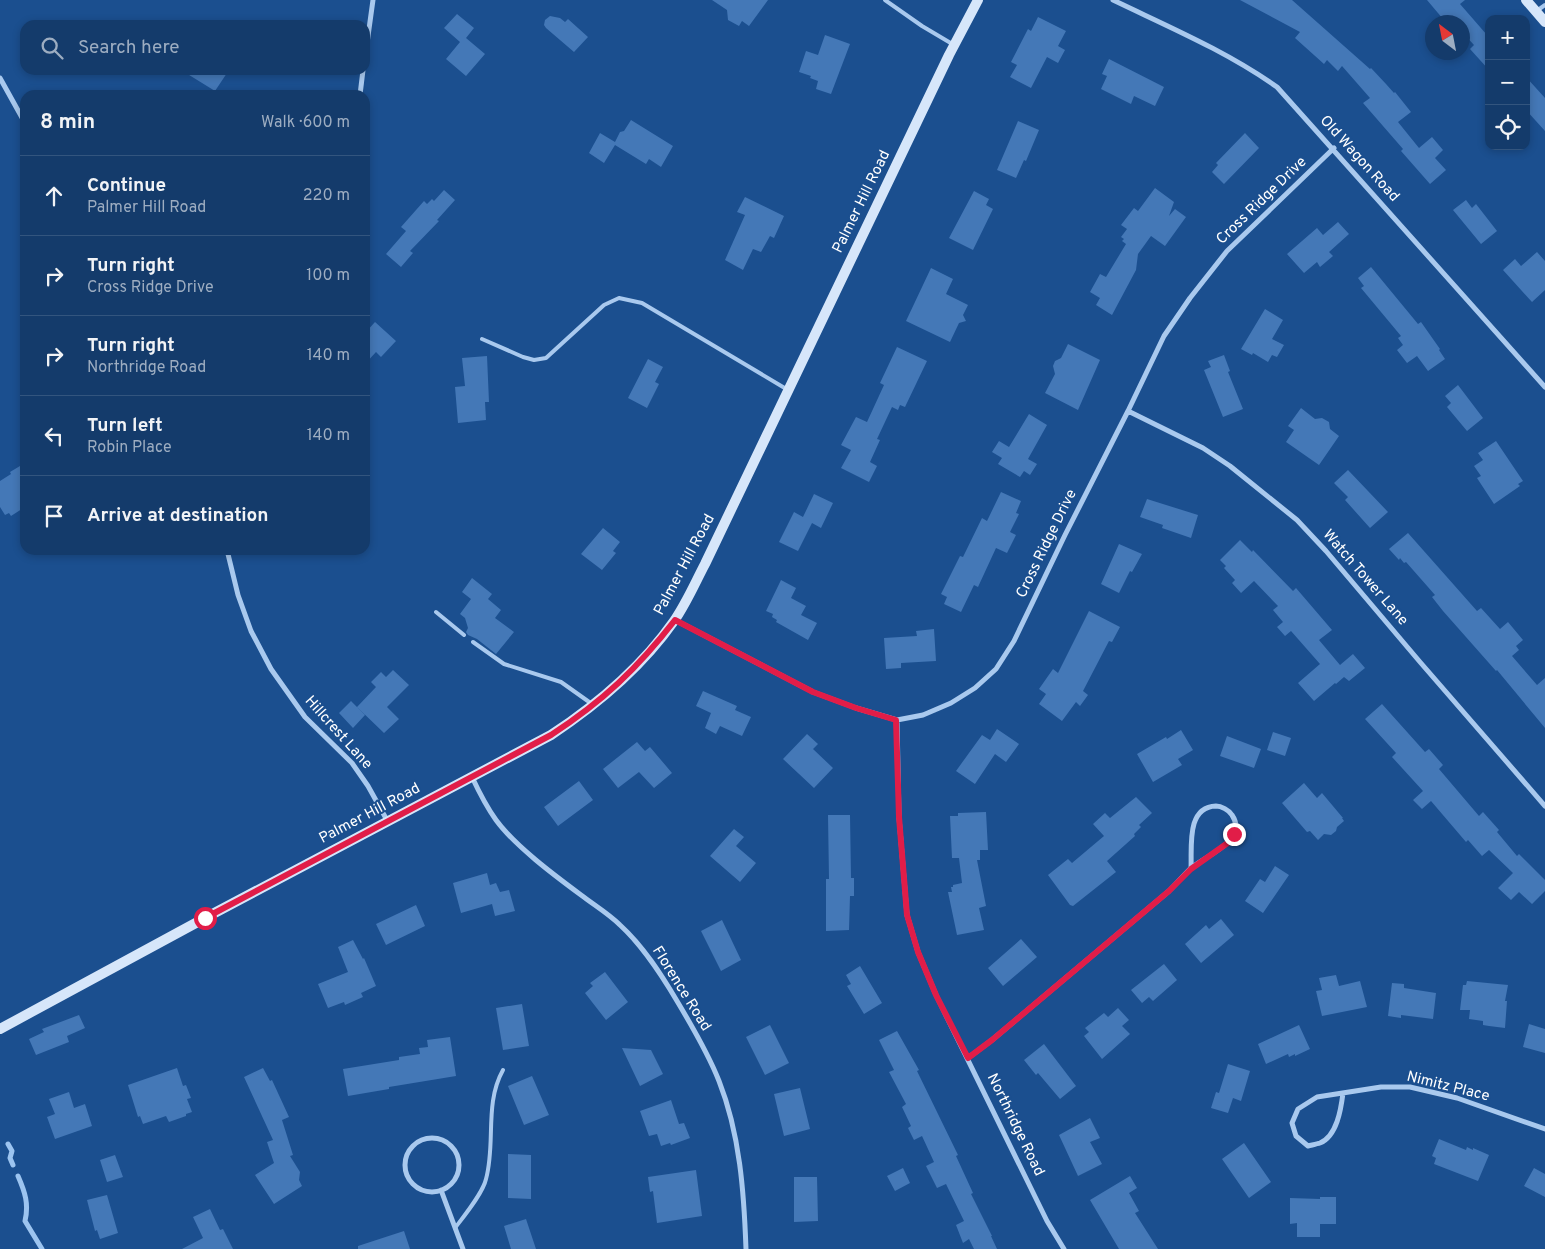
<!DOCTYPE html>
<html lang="en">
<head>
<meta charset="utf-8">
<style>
  :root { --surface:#143b6b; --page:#214673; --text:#f1f3f6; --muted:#9dadc1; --line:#33557e }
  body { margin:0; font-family:Overpass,sans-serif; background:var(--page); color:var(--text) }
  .controls { position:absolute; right:15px; top:15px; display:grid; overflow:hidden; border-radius:10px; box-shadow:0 2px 8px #0003 }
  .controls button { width:45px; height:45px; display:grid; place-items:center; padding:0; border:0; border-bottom:1px solid var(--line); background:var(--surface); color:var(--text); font:25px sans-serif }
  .compass { position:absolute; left:1425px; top:15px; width:45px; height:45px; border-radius:50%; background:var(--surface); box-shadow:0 2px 8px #0003; rotate:328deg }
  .stop { position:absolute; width:15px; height:15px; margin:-11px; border:4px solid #e11d48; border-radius:50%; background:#fff }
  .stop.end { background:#e11d48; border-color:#fff; box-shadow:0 1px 5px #0008 }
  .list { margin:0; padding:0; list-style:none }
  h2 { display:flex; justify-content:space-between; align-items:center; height:65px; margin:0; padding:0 20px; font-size:21px }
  h2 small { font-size:16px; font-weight:400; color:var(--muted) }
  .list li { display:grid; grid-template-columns:32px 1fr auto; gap:15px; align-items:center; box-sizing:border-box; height:80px; padding:0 20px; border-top:1px solid var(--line) }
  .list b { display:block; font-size:19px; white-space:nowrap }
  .list p { margin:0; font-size:16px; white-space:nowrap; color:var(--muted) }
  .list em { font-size:16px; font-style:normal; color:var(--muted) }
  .icon { flex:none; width:28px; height:28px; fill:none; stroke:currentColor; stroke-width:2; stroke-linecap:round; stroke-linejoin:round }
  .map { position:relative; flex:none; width:1545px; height:1249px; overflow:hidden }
  .search { position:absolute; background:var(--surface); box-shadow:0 2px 8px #0003; left:20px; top:20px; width:350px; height:55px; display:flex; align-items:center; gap:12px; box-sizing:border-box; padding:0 18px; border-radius:15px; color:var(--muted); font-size:19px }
  .panel { position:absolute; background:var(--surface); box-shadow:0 2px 8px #0003; left:20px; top:90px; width:350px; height:465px; border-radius:15px }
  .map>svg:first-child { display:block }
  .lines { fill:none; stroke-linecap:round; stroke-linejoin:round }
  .stream { stroke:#9cc4f0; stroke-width:5 }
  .building { fill:#4478b7 }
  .lane { stroke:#a9c9ee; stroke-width:4 }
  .street { stroke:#a9c9ee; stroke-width:5 }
  .secondary { stroke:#d6e6fa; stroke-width:10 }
  .route { stroke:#e11d48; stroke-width:6 }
  .labels { text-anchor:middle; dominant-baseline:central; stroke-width:4; stroke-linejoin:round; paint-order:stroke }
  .street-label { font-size:15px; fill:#fff; stroke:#1b4f8f }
</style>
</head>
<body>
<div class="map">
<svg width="1545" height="1249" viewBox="0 0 1545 1249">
  <rect width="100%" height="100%" fill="#1b4f8f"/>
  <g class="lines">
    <path class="stream" d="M8 1144 12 1151 10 1158 13 1165
      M18 1176C25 1192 29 1204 25 1221L42 1249"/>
  </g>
  <path class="building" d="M712 0H768L749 26 742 21 739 26 728 20 727 10Z
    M1240 0H1292L1370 69 1371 68 1386 84 1394 93 1395 92 1411 112 1398 122 1419 148 1432 137 1443 150 1435 158 1446 170 1430 184 1401 151 1403 149 1363 103 1370 98 1342 66 1338 71 1327 60 1324 64 1295 38 1300 32Z
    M1427 0H1465L1460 4 1487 35 1489 33V70L1470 49 1474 45 1462 32V22H1454L1448 15 1443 19Z
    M457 14 474 28 466 38 485 54 466 76 446 59 460 42 444 28Z
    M550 16 560 18 565 22 568 19 588 37 574 52 546 28 544 25 545 20Z
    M1038 17 1066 31 1058 46 1065 50 1058 63 1047 57 1031 88 1010 77 1017 65 1011 62 1028 29 1031 31Z
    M825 35 850 44 831 94 816 89 818 81 810 78 811 76 799 72 806 51 818 55Z
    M1109 59 1164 87 1155 106 1134 96 1131 104 1101 89 1107 76 1102 74Z
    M181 70H229L215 91Z
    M1526 77 1545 98V131L1526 110Z
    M631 120 673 146 661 167 649 159 646 164 615 145 604 163 589 153 600 133 615 142 620 132 624 131Z
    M1018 121 1039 130 1026 161 1024 160 1016 178 997 170Z
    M1245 133 1259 148 1224 184 1212 172 1218 165 1216 163Z
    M1155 188 1174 202 1169 216 1175 209 1186 217 1165 246 1151 236 1138 254 1136 270 1112 315 1096 305 1100 298 1090 292 1100 274 1106 277 1126 244 1122 241 1124 239 1121 237 1127 229 1121 225 1134 208 1138 211Z
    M444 190 455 200 437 220 439 221 410 251 413 253 401 267 386 254 406 231 401 227 424 201 427 204 432 199 434 201Z
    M974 191 989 199 986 205 993 209 973 250 949 238Z
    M745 197 784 216 774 238 770 236 761 252 753 249 743 270 725 260 745 215 737 212Z
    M1466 200 1472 208 1476 204 1497 231 1481 244 1453 210Z
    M1338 222 1349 234 1329 252 1333 256 1320 267 1317 262 1304 273 1287 254 1317 228 1323 235Z
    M1537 252 1545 261V290L1532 302 1503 270 1515 259 1521 266Z
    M1371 267 1418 324 1421 322 1440 349 1439 350 1445 359 1428 371 1417 356 1407 363 1397 350 1403 345 1398 338 1401 336 1361 288 1364 286 1358 278Z
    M931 268 953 279 946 294 968 305 963 315 966 321 959 323 950 342 906 321Z
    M1265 309 1283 320 1272 339 1284 345 1277 357 1272 355 1268 362 1253 353 1252 355 1241 349Z
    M375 322 396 341 381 357 376 352 365 364V333Z
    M1068 344 1100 360 1078 410 1045 393 1055 374 1053 366 1055 361 1061 358Z
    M897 347 927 361 905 407 900 405 898 410 892 407 877 439 880 440 870 462 877 466 869 482 841 468 851 450 841 445 856 417 867 422 884 385 880 383Z
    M1224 355 1230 371 1228 372 1243 409 1223 417 1204 370 1211 367 1208 361Z
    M487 356 489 402H485L486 420 458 423 455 387 465 386 462 358Z
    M648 359 663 367 655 382 659 384 647 408 628 398Z
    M1458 385 1483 418 1467 431 1447 407 1451 403 1445 396Z
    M1301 408 1315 419 1322 418 1329 422 1330 429 1339 436 1319 465 1286 442 1294 430 1288 426Z
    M1029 414 1047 425 1028 459 1037 464 1030 475 1024 471 1020 477 998 464 1002 458 992 452 999 441 1009 447Z
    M1496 441 1523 481 1518 484 1520 486 1494 504 1477 478 1481 476 1474 466 1483 460 1478 453Z
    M25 463V507L11 516 9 513 5 515 0 507V481L11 474 10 472Z
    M1348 470 1388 512 1370 528 1345 500 1348 497 1334 483Z
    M1001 492 1021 501 1016 513 1019 514 1010 532 1016 535 1007 553 996 548 978 587 974 585 961 612 944 604 947 597 941 594 960 556 963 557 982 518 987 521Z
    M814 494 833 503 821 528 812 523 798 551 779 542 794 512 803 517Z
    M1147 499 1198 515 1191 538 1162 528 1163 525 1140 517Z
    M603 528 620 542 613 551 616 553 602 570 581 554Z
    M1408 533 1477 611 1481 608 1500 629 1508 622 1523 640 1516 646 1519 650 1512 656 1537 685 1545 678V728L1497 670 1496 671 1443 611 1432 597 1435 595 1406 562 1404 563 1400 558 1399 560 1389 549Z
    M1240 540 1252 552 1253 550 1293 591 1296 588 1332 630 1319 640 1340 665 1353 654 1365 668 1349 681 1344 677 1336 684 1335 683 1314 701 1298 683 1320 664 1291 631 1285 636 1277 627 1283 622 1273 610 1278 606 1254 581 1241 593 1232 583 1235 580 1224 568 1226 566 1220 560Z
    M1119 544 1142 554 1132 572 1130 571 1119 593 1101 584Z
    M472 578 492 594 488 599 501 610 495 618 514 632 496 654 477 639 468 635 466 632 468 628 465 618 460 614 471 599 462 592Z
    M781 580 796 588 791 598 806 606 801 615 817 623 808 640 776 622 777 620 772 617 773 614 766 611Z
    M1089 611 1120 627 1112 642 1109 641 1083 691 1088 695 1080 706 1076 702 1062 721 1039 704 1046 694 1039 689 1053 669 1058 673Z
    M934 629 936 661 901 663V668L886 669 884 638 917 636 916 631Z
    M393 670 409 685 387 707 399 719 384 733 357 707 376 687 371 682 381 672 386 677Z
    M703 691 737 706 735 710 751 717 742 736 720 726 716 734 705 728 711 713 696 706Z
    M351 701 365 715 353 728 339 713Z
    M1382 704 1425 752 1429 749 1443 765 1439 769 1479 816 1483 812 1499 830 1497 832 1517 856 1519 854 1545 880V891L1532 904 1519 892 1511 900 1498 888 1513 873 1489 850 1482 856 1468 840 1466 842 1431 801 1422 809 1413 800 1423 791 1392 757 1396 753 1365 719Z
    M997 729 1019 744 1006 762 995 754 975 784 956 771 982 735 990 740Z
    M1181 730 1193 750 1178 759 1182 765 1153 782 1137 754 1166 737 1167 739Z
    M1273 732 1291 738 1285 756 1267 750Z
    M807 734 818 744 813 749 833 768 814 788 783 759Z
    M1227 736 1261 749 1254 768 1220 756Z
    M637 742 645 751 650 747 672 773 654 788 639 772 618 788 603 769Z
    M579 781 593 800 558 826 544 807Z
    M1304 783 1317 798 1322 793 1343 818H1342L1344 821 1337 827 1336 831 1331 835 1324 834 1318 840 1310 831 1307 832 1282 803Z
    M1136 797 1152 813 1139 825 1141 827 1134 834 1135 836 1107 861 1116 872 1073 906 1070 905 1048 875 1068 859 1072 863 1104 836 1093 824 1105 813 1110 818Z
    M986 812 988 850H980V860H977L986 906 979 908 984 930 957 935 948 892H952L951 887H953V885L962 883 959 858H952L950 816H958V813Z
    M828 815H850L851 878H854V896H850L849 930 826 931V879H829Z
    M734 829 744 837 736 846 756 863 740 882 710 856Z
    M1275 866 1289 875 1263 913 1245 901 1260 879 1265 882Z
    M487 873 490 885 496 883 500 892 509 890 515 911 495 916 492 904 461 913 453 883Z
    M416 905 425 926 386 945 376 924Z
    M1221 919 1234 935 1201 963 1185 944 1206 925 1209 929Z
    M722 920 741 960 721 971 701 931Z
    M1021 939 1037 957 1003 986 988 968Z
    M353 940 363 959 364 958 376 986 361 993 363 997 345 1005 344 1002 328 1008 318 984 348 972 338 947Z
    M1164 964 1177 980 1153 1001 1149 997 1142 1003 1131 990Z
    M860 966 882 1003 864 1014 847 986 851 984 846 975Z
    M605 972 628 1002 606 1020 585 993 593 986 590 983Z
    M1336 975 1339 986 1360 981 1367 1007 1322 1016 1316 991 1322 990 1319 978Z
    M1467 981 1508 985 1505 1001H1507L1505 1028 1489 1026 1483 1025V1021L1469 1019 1470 1010H1460L1463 985H1466Z
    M1392 983 1404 984V988L1436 993 1433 1019 1401 1015V1018L1388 1016Z
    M522 1004 529 1046 503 1050 496 1008Z
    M1118 1008 1129 1020 1122 1026 1130 1034 1102 1059 1084 1036 1089 1032 1085 1028 1104 1013 1108 1017Z
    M79 1015 85 1028 67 1036 69 1042 36 1055 29 1039 44 1032 42 1029Z
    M1529 1024 1545 1029V1053L1523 1047Z
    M770 1025 789 1063 765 1075 746 1037Z
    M1299 1025 1310 1049 1295 1056V1054L1289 1057 1288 1054 1266 1064 1258 1044Z
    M897 1031 919 1070 917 1071 958 1155 956 1156 973 1193 971 1194 992 1236H991L997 1249H974L969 1239 963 1243 956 1225 964 1221 946 1184 937 1188 926 1166 934 1162 922 1136 914 1140 908 1128 911 1126 902 1107 906 1104 889 1072 894 1070 879 1040Z
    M450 1037 456 1076 389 1087V1089L348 1096 343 1069 399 1060V1057L420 1054 419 1048 428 1047 427 1040Z
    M1044 1044 1076 1086 1060 1099 1038 1073 1036 1075 1024 1060Z
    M622 1048 651 1050 663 1074 640 1086Z
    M1228 1064 1250 1071 1241 1101 1233 1098 1228 1113 1211 1108 1216 1092 1219 1093Z
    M177 1068 183 1086 186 1085 191 1098 187 1099 192 1112 186 1114V1116L169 1122 166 1116 143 1124 140 1116 138 1117 128 1085Z
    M263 1068 270 1081 272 1080 289 1117 282 1120 293 1155 290 1156 300 1172 299 1180 302 1186 274 1204 255 1175 274 1163 267 1142 273 1140 244 1077Z
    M532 1076 549 1115 524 1125 508 1086Z
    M800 1088 810 1129 784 1136 774 1094Z
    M69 1092 74 1108 85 1104 92 1126 55 1139 47 1117 55 1114 49 1099Z
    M671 1100 679 1124 684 1123 690 1138 671 1145 670 1143 661 1146 657 1134 649 1136 640 1111Z
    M1090 1118 1100 1138 1090 1142 1102 1164 1078 1176 1059 1135Z
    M1439 1139 1466 1150 1467 1147 1473 1150V1148L1489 1155 1478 1181 1434 1164 1436 1158 1432 1156Z
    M1244 1143 1271 1182 1249 1198 1222 1159Z
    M508 1154 531 1155V1199L508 1198Z
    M115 1155 123 1177 107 1182 100 1160Z
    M903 1168 910 1183 895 1191 887 1176Z
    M1534 1168 1545 1174V1197L1524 1186Z
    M696 1170 702 1216 657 1223 653 1191 650 1192 648 1177Z
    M1130 1176 1137 1188 1129 1193 1139 1211 1135 1213 1158 1249H1119L1090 1200Z
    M794 1177H817L818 1221 794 1222Z
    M107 1195 118 1233 100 1239 97 1230 95 1231 87 1200Z
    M1320 1197H1336V1224H1320V1237H1297V1223L1290 1224V1198L1320 1199Z
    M210 1209 220 1230 223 1229 233 1249H182L203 1238 193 1217Z
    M526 1219 536 1249H511L504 1226Z
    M404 1231 410 1249H358V1246Z"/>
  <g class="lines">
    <path class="lane" d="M885 0 922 26 954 45
      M1538 10 1545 5
      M482 339 523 357 534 360 546 358 604 305 619 298 642 303 788 390
      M436 612 464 635
      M473 642 504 664 561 682 592 704
      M455 1228C464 1216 483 1193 486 1179 496 1143 484 1104 503 1070"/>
    <path class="street" d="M1113 0C1169 27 1226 51 1277 87L1545 387
      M365 58 373 0
      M0 78 25 123
      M360 95 363 70
      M1128 411 1203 448 1230 466 1297 520 1326 551 1420 662 1545 806
      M227 550 238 595 251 631 271 669 305 717 352 763 368 786 388 822
      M675 620 813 692 856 708 897 720 923 715 951 703 975 688 996 669 1014 641 1065 535 1128 411 1164 336 1190 298 1227 251 1334 148
      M897 720 899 817 907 915 918 952 936 995 1047 1221 1064 1249
      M472 777C479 792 486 806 496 820 515 846 554 875 581 895 594 905 609 914 620 925 643 946 661 974 677 1001 692 1026 708 1053 719 1081 740 1134 744 1193 746 1249
      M968 1058 992 1040 1169 891C1176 884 1183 876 1190 869 1205 856 1249 840 1232 815 1229 810 1221 806 1216 806 1186 807 1192 847 1191 869
      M1343 1093C1341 1109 1337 1136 1320 1143 1317 1144 1312 1145 1308 1146L1296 1136 1292 1123 1298 1109 1317 1097 1381 1087H1410L1457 1098 1545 1129
      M405 1165a27 27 0 1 1 54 0a27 27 0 1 1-54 0Z
      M441 1190 463 1249"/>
    <path class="secondary" d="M1526 0 1545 22
      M0 1029 205 918 551 735C598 704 641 668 674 621 686 604 695 583 705 564L949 55 978 0"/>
  </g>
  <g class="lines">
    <path class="route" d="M205 918 551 735C603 701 637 669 675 620L813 692 856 708 896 720 899 817 907 915 918 952 936 995 968 1058 992 1040 1169 891 1191 869 1229 842 1234 834"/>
  </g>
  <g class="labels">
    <g class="street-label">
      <text transform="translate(1359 159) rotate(48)">Old Wagon Road</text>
      <text transform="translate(1262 201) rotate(-44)">Cross Ridge Drive</text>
      <text transform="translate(862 202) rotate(-64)">Palmer Hill Road</text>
      <text transform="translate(1047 544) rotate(-64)">Cross Ridge Drive</text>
      <text transform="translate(685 565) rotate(-62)">Palmer Hill Road</text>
      <text transform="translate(1365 578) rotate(49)">Watch Tower Lane</text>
      <text transform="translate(338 733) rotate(48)">Hillcrest Lane</text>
      <text transform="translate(370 814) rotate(-28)">Palmer Hill Road</text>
      <text transform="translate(681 989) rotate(58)">Florence Road</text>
      <text transform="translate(1448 1087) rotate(14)">Nimitz Place</text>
      <text transform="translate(1015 1125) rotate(64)">Northridge Road</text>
    </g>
  </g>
</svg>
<div class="controls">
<button>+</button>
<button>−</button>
<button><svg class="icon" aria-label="locate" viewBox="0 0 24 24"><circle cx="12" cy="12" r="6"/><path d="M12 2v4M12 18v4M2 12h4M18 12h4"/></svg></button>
</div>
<svg class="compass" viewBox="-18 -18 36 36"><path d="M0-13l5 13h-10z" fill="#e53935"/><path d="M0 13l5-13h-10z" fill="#9dadc1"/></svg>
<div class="stop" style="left:205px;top:918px"></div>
<div class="stop end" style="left:1234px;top:834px"></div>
<div class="search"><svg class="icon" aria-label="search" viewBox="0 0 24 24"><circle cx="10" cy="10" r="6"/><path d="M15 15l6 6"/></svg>Search here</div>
<section class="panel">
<h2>8 min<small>Walk · 600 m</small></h2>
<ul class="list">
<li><svg class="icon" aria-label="ahead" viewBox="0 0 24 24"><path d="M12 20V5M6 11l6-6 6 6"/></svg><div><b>Continue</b><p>Palmer Hill Road</p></div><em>220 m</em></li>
<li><svg class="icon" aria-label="right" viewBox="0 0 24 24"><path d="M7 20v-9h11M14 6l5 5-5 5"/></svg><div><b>Turn right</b><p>Cross Ridge Drive</p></div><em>100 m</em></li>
<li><svg class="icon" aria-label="right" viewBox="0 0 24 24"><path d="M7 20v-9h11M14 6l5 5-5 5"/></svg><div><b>Turn right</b><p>Northridge Road</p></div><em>140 m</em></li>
<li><svg class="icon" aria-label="left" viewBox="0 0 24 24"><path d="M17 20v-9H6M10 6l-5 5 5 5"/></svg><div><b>Turn left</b><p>Robin Place</p></div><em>140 m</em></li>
<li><svg class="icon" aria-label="arrive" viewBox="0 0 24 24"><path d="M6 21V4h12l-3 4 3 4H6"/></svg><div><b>Arrive at destination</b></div></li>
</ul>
</section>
</div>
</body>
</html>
